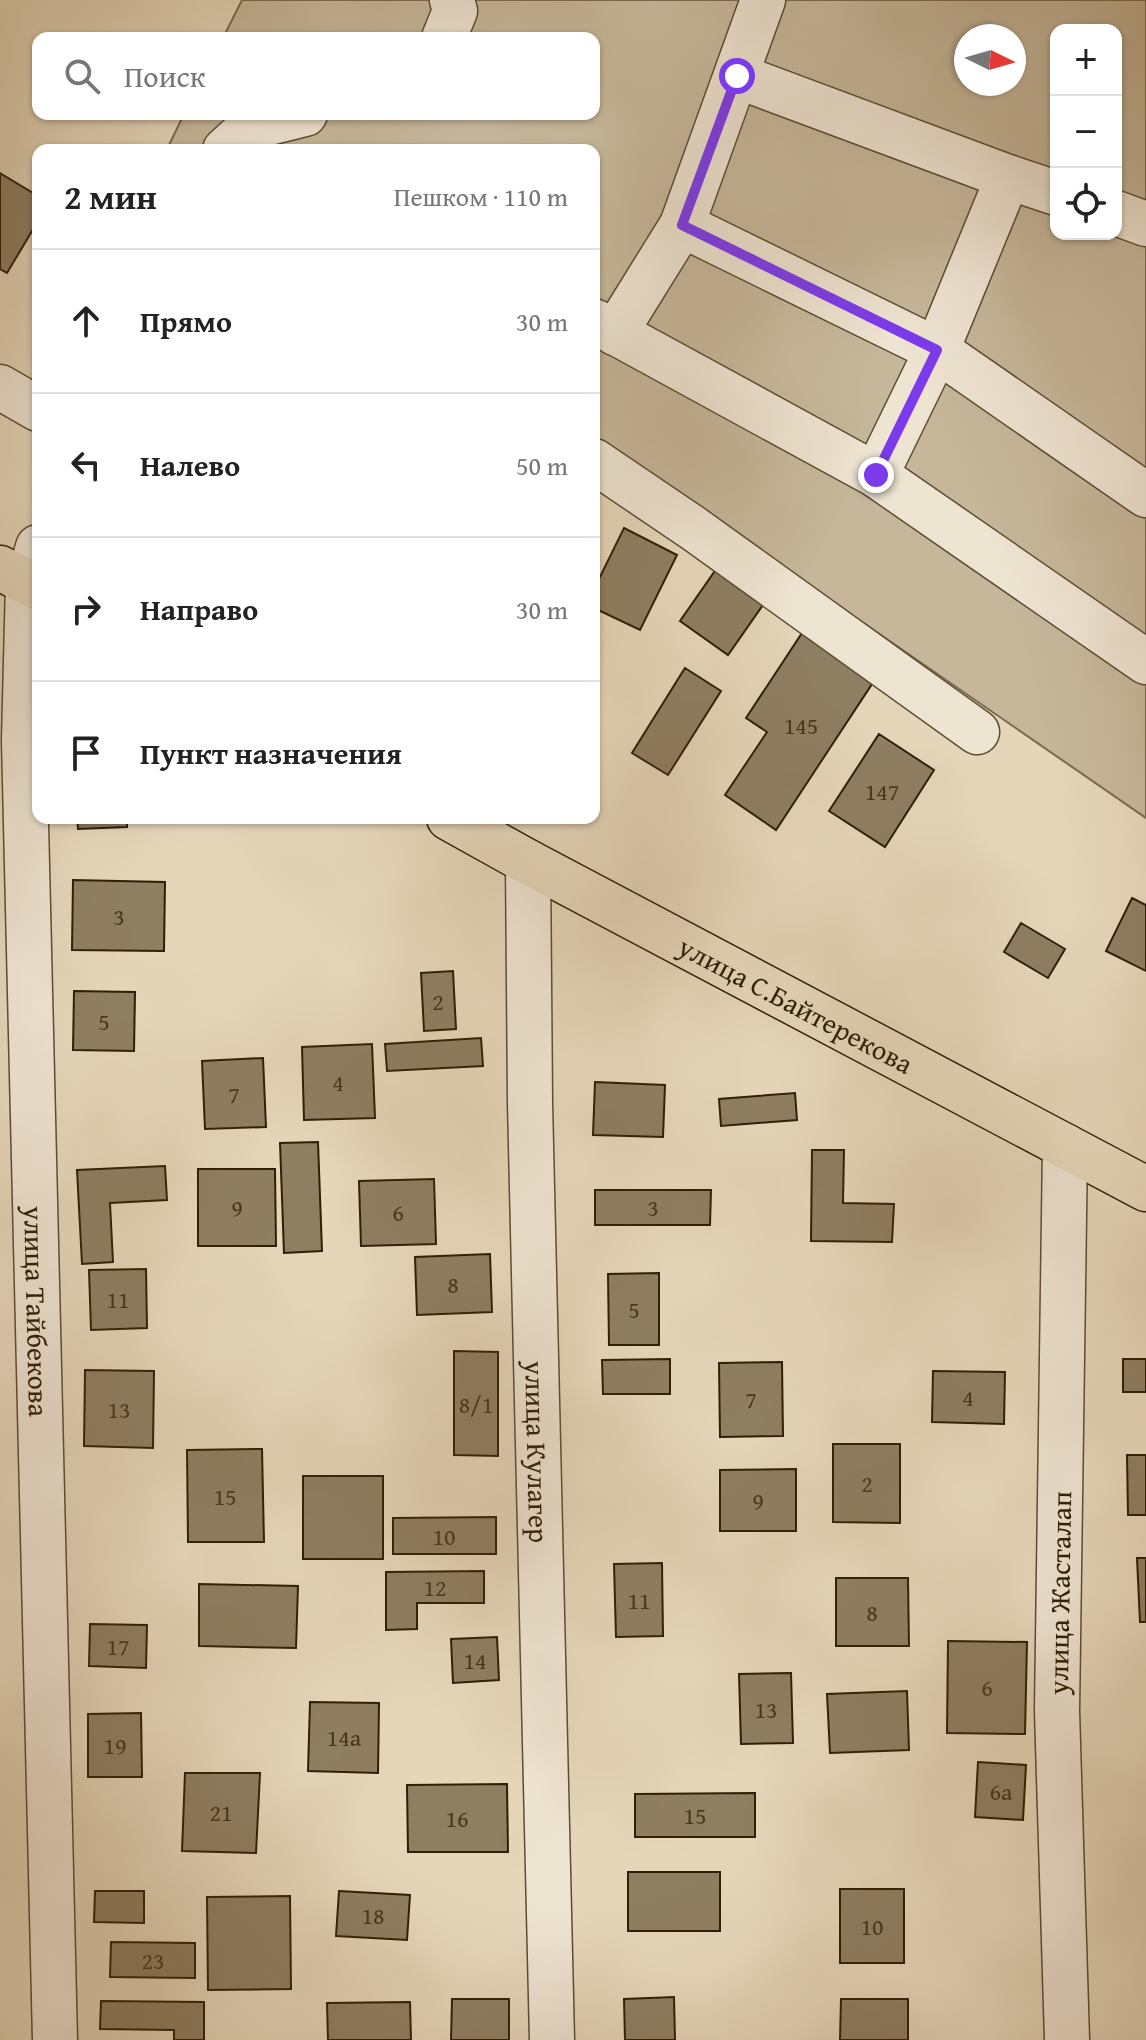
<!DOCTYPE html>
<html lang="ru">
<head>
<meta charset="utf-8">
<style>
  :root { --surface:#fff; --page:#f6f6f6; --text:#222; --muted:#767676; --line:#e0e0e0 }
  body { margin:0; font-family:"Gentium Book Plus",serif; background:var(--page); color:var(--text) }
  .controls { position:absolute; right:24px; top:24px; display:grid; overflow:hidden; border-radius:16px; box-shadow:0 2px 6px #0004 }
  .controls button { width:72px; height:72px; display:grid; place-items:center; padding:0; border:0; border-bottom:2px solid var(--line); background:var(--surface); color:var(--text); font:40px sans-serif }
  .compass { position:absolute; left:954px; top:24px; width:72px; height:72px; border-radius:50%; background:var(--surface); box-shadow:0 2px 6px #0004; rotate:95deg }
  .stop { position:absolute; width:24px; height:24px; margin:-18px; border:6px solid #7c3aed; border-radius:50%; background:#fff }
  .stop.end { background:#7c3aed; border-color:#fff; box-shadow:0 2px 8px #0008 }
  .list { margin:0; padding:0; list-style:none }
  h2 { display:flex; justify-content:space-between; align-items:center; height:104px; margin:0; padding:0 32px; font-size:34px }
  h2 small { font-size:26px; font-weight:400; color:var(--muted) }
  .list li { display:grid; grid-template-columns:52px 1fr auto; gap:24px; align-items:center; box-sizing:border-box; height:144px; padding:0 32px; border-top:2px solid var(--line) }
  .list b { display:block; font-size:30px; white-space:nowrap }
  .list em { font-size:26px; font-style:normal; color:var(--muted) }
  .icon { flex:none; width:44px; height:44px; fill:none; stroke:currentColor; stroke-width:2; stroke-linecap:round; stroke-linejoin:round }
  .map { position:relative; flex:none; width:1146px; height:2040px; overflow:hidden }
  .search { position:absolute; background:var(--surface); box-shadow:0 2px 6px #0004; left:32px; top:32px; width:568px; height:88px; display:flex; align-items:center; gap:20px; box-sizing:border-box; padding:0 28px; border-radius:16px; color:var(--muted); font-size:30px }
  .panel { position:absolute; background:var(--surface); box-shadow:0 2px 6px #0004; left:32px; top:144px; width:568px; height:680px; border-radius:16px }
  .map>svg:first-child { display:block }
  .green { fill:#c6b79a; stroke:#7b6b4f; stroke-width:2; fill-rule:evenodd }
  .building { fill:#8e7e62; stroke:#301f04; stroke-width:2 }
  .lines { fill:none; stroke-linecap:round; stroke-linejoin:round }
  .minor-casing { stroke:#5d4d31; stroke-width:47 }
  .major-casing { stroke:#301f04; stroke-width:47 }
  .minor { stroke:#eee4d2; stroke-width:44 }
  .major { stroke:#e5d6b9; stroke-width:44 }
  .route { stroke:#7c3aed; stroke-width:10 }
  .labels { text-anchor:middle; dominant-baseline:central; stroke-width:7; stroke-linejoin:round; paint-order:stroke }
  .number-label { font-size:24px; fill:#48371c }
  .street-label { font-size:28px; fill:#301f04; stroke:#eee4d2 }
</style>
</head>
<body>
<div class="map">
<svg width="1146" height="2040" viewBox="0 0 1146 2040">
  <rect width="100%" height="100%" fill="#e5d6b9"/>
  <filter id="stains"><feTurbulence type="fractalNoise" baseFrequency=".0025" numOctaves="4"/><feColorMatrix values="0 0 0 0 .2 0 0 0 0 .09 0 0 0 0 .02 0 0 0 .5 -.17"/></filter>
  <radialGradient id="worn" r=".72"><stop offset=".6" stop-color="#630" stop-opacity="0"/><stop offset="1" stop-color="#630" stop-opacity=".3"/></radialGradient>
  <path class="green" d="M242 0H1146V818L594 437V150H177L169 145 184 114H594V38H223ZM1056 30H1116V234H1056ZM966 36H1014V84H966Z"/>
  <path class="building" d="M0 173 38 196V221L7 273 0 269Z
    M624 528 677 555 640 630 594 608V589Z
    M717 568 765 602 728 655 680 621Z
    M802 633 874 681 776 830 725 795 767 732 746 718Z
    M685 668 721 691 668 775 632 753Z
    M879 734 934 770 885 847 829 811Z
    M77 818H127V827L78 829Z
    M73 880 165 882 164 951 72 950Z
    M1132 898 1146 905V971L1106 951Z
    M1021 923 1065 949 1048 978 1004 952Z
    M453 971 456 1029 424 1031 421 973Z
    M74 991 135 992 134 1051 73 1050Z
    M481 1038 483 1066 387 1071 385 1044Z
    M372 1044 375 1118 304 1120 302 1047Z
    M263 1058 266 1127 205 1129 202 1061Z
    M595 1082 665 1085 663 1137 593 1135Z
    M795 1093 797 1120 721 1126 719 1099Z
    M318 1142 322 1251 284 1253 280 1143Z
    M812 1150H844L843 1203 894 1204 892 1242 811 1241Z
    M165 1166 167 1200 110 1203 113 1262 82 1264 77 1170Z
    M198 1169H275L276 1246H198Z
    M434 1179 436 1244 361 1246 359 1181Z
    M595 1190H711L710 1225H595Z
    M490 1254 492 1312 417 1315 415 1257Z
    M146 1269 147 1328 91 1330 89 1270Z
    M659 1273V1345H609L608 1274Z
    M454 1351 498 1352V1456L454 1455Z
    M670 1359V1394H603L602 1360Z
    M1123 1359H1146V1392H1123Z
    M782 1362 783 1436 720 1437 719 1363Z
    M85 1370 154 1371 153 1448 84 1446Z
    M933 1371 1005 1372 1004 1424 932 1422Z
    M833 1444H900V1523L833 1522Z
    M262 1449 264 1542H188L187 1450Z
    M1127 1455H1146V1515H1128Z
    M796 1469V1531H720V1470Z
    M303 1476H383V1559H303Z
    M496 1517V1554H393V1518Z
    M1137 1558H1146V1622H1140Z
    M662 1563 663 1636 616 1637 614 1564Z
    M484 1571V1603H417V1629L386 1630V1572Z
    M836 1578H908L909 1646H836Z
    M199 1584 298 1586 296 1648 199 1646Z
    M90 1624 147 1625 146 1668 89 1666Z
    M497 1637 499 1680 453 1683 451 1639Z
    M948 1641 1027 1642 1025 1734 947 1733Z
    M791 1673 793 1743 741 1744 739 1674Z
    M907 1691 909 1750 830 1753 827 1694Z
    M310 1702 379 1703 378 1773 308 1771Z
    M141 1713 142 1777H88V1714Z
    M978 1762 1026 1765 1023 1820 975 1817Z
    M185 1773H260L256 1853 182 1851Z
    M507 1784 508 1852H408L407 1785Z
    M755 1793V1837H635V1794Z
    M628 1872H720V1931H628Z
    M840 1889H904V1963H840Z
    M95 1891H144V1923L94 1922Z
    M339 1891 410 1895 407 1940 336 1936Z
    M290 1896 291 1989 208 1990 207 1897Z
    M111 1942 195 1943V1978L110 1977Z
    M674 1997 675 2040H625L624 1999Z
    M452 1999H509V2040H451Z
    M841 1999H908V2040H840Z
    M101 2001 204 2002V2040H174V2030L100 2029Z
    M410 2002 411 2040H328L327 2003Z"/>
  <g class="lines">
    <defs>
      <g id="minor">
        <path d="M444 38 455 11 452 0"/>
        <path d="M737 76 1008 177 1056 193"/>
        <path d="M225 150 249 128 305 114"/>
        <path d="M1116 213 1146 224"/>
        <path d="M682 225 937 350 1146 495"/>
        <path d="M594 321 876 475 1146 662"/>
        <path d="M615 333 682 225 763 0"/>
        <path d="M0 387 38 409"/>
        <path d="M594 461 693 528 977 732"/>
        <path d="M876 475 937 350 1008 177"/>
        <path id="s1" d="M38 547 28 583 24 740 55 2040"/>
        <path id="s2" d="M528 862 530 1103 552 2040"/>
        <path d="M1065 1146 1057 1711 1067 2040"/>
      </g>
      <g id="major">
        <path d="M0 568 38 588"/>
        <path id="s3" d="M449 818 528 862 1146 1189"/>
      </g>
    </defs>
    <use href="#minor" class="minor-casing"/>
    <use href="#major" class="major-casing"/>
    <use href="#minor" class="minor"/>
    <use href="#major" class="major"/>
  </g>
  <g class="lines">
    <path class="route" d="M737 76 682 225 937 350 876 475"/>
  </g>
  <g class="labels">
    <g class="number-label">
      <text x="801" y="725">145</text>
      <text x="882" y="791">147</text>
      <text x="119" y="916">3</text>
      <text x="438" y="1001">2</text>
      <text x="104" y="1021">5</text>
      <text x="338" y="1082">4</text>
      <text x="234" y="1094">7</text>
      <text x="237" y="1207">9</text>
      <text x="653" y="1207">3</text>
      <text x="398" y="1212">6</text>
      <text x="453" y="1284">8</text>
      <text x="118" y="1299">11</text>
      <text x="634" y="1309">5</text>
      <text x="968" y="1397">4</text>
      <text x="751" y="1399">7</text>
      <text x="476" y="1404">8/1</text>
      <text x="119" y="1409">13</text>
      <text x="867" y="1483">2</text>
      <text x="225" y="1496">15</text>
      <text x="758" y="1500">9</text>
      <text x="444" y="1536">10</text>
      <text x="435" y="1587">12</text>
      <text x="639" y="1600">11</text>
      <text x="872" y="1612">8</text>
      <text x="118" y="1646">17</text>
      <text x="475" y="1660">14</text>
      <text x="987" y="1687">6</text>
      <text x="766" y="1709">13</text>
      <text x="344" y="1737">14а</text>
      <text x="115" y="1745">19</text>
      <text x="1001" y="1791">6а</text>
      <text x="221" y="1812">21</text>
      <text x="695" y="1815">15</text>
      <text x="457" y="1818">16</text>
      <text x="373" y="1915">18</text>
      <text x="872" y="1926">10</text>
      <text x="153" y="1960">23</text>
    </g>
    <g class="street-label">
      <text stroke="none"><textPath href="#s3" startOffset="394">улица С.Байтерекова</textPath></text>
      <text stroke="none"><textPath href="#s1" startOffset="766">улица Тайбекова</textPath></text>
      <text stroke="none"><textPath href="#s2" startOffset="590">улица Кулагер</textPath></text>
      <text transform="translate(1059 1593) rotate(-89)">улица Жасталап</text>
    </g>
  </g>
  <rect width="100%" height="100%" filter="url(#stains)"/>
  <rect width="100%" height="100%" fill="url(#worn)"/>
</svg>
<div class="controls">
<button>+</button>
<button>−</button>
<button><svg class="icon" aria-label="locate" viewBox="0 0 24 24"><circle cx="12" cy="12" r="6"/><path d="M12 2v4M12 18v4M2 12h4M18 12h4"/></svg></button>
</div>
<svg class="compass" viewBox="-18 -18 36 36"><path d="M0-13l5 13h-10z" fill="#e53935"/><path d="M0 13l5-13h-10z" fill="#767676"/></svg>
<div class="stop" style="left:737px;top:76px"></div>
<div class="stop end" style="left:876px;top:475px"></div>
<div class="search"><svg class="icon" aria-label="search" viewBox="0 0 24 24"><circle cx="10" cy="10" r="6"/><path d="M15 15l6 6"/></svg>Поиск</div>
<section class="panel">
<h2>2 мин<small>Пешком · 110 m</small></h2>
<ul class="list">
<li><svg class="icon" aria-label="ahead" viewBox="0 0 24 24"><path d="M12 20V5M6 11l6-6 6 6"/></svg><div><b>Прямо</b></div><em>30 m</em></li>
<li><svg class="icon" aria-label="left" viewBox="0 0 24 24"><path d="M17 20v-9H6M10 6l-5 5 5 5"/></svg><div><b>Налево</b></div><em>50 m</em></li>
<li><svg class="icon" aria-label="right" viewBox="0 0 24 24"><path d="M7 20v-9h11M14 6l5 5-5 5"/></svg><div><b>Направо</b></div><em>30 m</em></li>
<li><svg class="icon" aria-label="arrive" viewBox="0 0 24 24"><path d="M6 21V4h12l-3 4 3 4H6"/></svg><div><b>Пункт назначения</b></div></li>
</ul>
</section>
</div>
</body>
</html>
